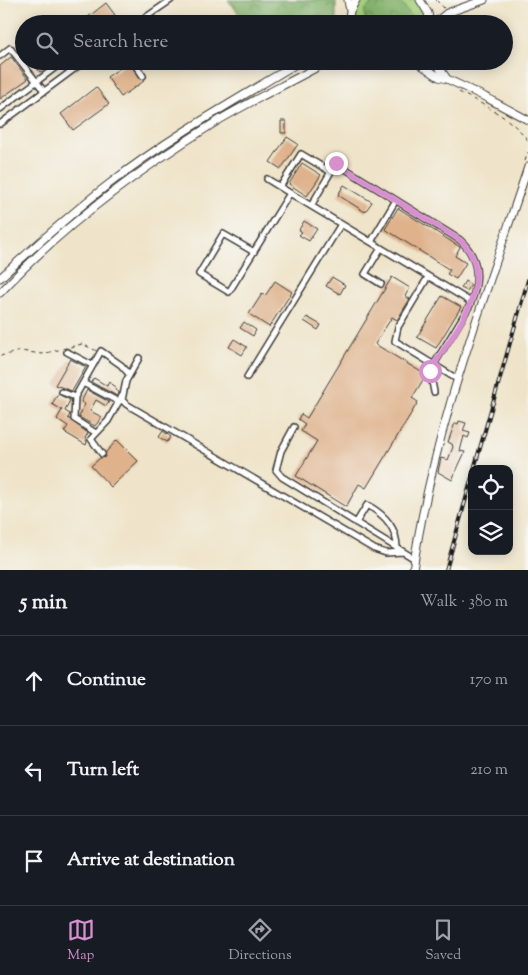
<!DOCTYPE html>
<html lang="en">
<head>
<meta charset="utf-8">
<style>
  :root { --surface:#171b24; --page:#242831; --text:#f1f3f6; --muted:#9ea1a6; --line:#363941; --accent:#d690ce }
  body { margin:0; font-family:"Sorts Mill Goudy",serif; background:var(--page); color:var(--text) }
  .controls { position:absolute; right:15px; bottom:15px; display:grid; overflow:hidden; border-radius:10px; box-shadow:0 2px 12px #0003 }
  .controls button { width:45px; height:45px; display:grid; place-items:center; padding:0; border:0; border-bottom:1px solid var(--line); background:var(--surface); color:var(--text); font:25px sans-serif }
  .stop { position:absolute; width:15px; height:15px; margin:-11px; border:4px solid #d690ce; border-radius:50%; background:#fff }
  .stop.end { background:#d690ce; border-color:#fff; box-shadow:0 1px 5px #0008 }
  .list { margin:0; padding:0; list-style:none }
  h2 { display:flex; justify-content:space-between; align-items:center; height:65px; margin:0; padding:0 20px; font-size:21px }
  h2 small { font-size:16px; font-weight:400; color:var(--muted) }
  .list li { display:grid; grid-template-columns:32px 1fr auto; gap:15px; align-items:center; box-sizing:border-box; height:90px; padding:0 20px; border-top:1px solid var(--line) }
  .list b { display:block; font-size:19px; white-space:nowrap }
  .list em { font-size:16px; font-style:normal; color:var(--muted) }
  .icon { flex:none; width:28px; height:28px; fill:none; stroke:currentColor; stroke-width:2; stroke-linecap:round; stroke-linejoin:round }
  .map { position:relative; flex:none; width:528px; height:570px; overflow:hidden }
  .search { position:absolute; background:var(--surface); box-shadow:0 2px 12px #0003; left:15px; right:15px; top:15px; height:55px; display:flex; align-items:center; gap:12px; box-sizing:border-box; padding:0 18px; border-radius:28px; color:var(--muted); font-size:19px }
  .sheet { height:335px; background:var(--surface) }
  nav { display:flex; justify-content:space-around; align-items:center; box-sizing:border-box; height:70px; border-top:1px solid var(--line); background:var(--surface); font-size:14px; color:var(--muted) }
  nav a { display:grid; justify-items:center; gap:2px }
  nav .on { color:var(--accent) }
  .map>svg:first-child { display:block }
  .grass { fill:#a5d07c; stroke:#60764c }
  .forest { fill:url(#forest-crowns); stroke:#506744 }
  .building { fill:#dfb28c }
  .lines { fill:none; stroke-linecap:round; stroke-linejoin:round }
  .minor-casing { stroke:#3c3a36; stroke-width:8 }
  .major-casing { stroke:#3c3a36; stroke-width:9 }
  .path { stroke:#3c3a36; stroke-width:1; stroke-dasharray:4 4; stroke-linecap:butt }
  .minor { stroke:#fff; stroke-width:5 }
  .major { stroke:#fff; stroke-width:7 }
  .rail-casing { stroke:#1c1c1c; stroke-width:4 }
  .rail { stroke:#f6f6f2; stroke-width:2; stroke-dasharray:5.5; stroke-linecap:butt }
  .route { stroke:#d690ce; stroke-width:6 }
</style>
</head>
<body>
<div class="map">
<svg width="528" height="570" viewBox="0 0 528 570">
  <defs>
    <pattern id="forest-crowns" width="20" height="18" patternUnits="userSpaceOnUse" patternTransform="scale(1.25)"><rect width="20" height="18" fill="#84b26c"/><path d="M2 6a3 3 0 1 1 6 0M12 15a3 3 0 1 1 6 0" fill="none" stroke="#6b9058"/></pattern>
  </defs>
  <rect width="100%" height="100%" fill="#f6f6f2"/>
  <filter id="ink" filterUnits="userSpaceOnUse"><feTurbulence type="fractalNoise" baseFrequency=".02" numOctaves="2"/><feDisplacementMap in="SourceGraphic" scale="10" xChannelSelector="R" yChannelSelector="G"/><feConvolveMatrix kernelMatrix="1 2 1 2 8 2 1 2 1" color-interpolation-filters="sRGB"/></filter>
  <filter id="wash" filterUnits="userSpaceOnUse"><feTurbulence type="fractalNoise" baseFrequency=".0096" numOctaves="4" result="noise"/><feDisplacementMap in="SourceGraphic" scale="20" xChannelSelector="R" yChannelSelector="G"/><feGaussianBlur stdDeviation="1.12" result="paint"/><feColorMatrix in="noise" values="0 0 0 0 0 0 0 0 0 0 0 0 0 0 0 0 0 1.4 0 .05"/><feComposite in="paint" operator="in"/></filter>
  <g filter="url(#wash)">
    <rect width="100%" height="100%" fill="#efe4c9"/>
    <path class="grass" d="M359 0H417L425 14V24H352V14Z"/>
    <path class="forest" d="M228 0H336V23L247 24Z
      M379 0 401 2 414 20V24H365V10L373 2Z"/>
    <g id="blocks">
      <path class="building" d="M106 3 115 15 104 24H84L83 21Z
        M11 57 28 79 0 99V66Z
        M32 61H55L40 72Z
        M129 62 139 78 144 81 121 97 107 77Z
        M96 87 109 104 73 130 61 114Z
        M281 121H286V133H281Z
        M287 137 298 144 281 169 270 162Z
        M302 163 321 175 307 196 289 184Z
        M344 185 372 202 365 212 338 195Z
        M398 208 460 247 455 256 466 263 456 279 447 274 450 270 385 229Z
        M304 221 317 229 309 241 299 235 302 232 299 230Z
        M332 277 345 285 340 294 326 286Z
        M392 277 410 288 405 296 410 299 397 320 392 317 375 344 426 375 412 398 418 402 366 488 359 484 346 507 296 476 317 441 301 431 305 424 298 419 301 414 307 418Z
        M275 281 292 292 269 327 249 314 262 294 265 296Z
        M465 281 471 285 467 291 461 288Z
        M442 296 461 307 436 348 417 337Z
        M307 317 321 325 318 330 304 321Z
        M244 322 256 330 253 336 240 328Z
        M234 339 247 347 242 355 229 347Z
        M70 359 86 367 72 391 55 385Z
        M94 378 107 386 109 382 116 387 115 390 119 392 117 396 91 382Z
        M87 390 109 402 106 406 96 400 90 411 102 417 95 426 79 417 85 404 81 402Z
        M58 394 70 400 65 411 70 414 68 418 88 433 85 438 87 442 86 445 64 432 68 426 57 419 62 410 52 404Z
        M459 421 466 423 463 431 470 433 468 438 464 436 460 451 465 452 452 480 438 472 441 458 448 460 453 447 452 444 448 442 455 423 458 424Z
        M163 431 171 437 167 442 159 437Z
        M117 440 138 461 111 487 91 466 100 458 105 457 106 452Z"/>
    </g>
  </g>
  <g filter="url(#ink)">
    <use href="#blocks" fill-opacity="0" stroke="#3c3a36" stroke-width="1"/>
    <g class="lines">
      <defs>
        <path id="minor" d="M79 23 80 24
          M136 24 171 0
          M0 56 10 48 44 91
          M133 61 143 76
          M0 109 64 61
          M0 124 85 61
          M267 179 311 206
          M280 187 301 154 331 172
          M371 242 396 200
          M381 248 365 274 381 284
          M254 252 223 234 199 274 229 292 290 193
          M428 277 398 327 395 341 457 379
          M67 352 92 365
          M139 358 126 381 122 400 126 404 374 549 386 553 403 552
          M247 377 341 224
          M83 383 119 402
          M62 392 75 397 101 351 121 365 129 374
          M434 392 430 371 470 305C480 281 480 258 460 240L336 163 311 206 471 302
          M75 397 74 419 96 433
          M294 427 281 451 276 470 282 477 415 559
          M102 454 91 439 108 421 122 396
          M356 523 367 505C384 514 397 528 397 548"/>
        <path id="major" d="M348 0 350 11
          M420 0 428 13 430 24
          M348 24 350 11 356 0
          M434 24 447 13 484 0
          M380 61H400
          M435 61 447 79
          M398 62H417L439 77 447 79 485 97 528 120
          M0 278C35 246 71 213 109 184 168 138 236 100 301 61
          M0 293C60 228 136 172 211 125 246 103 285 85 321 65L340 61
          M413 570C433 431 484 300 528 167"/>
      </defs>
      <use href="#minor" class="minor-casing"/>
      <use href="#major" class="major-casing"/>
      <path class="path" d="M436 0 444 8
        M459 92C482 104 514 119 528 141
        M525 161 528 152
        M0 356 21 351 42 354 82 344 97 351"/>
      <use href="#minor" class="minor"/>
      <use href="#major" class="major"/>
      <defs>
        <path id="rail" d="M474 469 528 280
          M446 570 472 477"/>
      </defs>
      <use href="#rail" class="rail-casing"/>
      <use href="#rail" class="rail"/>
    </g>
  </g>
  <g class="lines" filter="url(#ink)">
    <path class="route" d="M336 163 460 240C502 280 452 334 430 371"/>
  </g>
</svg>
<div class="controls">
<button><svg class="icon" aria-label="locate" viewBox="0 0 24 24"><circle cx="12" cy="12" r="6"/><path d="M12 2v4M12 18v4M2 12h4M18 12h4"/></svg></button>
<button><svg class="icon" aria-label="layers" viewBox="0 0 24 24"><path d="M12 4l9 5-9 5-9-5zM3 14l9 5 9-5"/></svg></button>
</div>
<div class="stop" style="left:430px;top:371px"></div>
<div class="stop end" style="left:336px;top:163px"></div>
<div class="search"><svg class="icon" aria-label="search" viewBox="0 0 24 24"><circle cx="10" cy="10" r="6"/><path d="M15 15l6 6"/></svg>Search here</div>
</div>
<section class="sheet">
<h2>5 min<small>Walk · 380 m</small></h2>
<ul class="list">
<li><svg class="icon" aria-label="ahead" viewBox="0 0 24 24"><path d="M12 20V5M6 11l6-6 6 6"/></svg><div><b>Continue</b></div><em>170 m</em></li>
<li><svg class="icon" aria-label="left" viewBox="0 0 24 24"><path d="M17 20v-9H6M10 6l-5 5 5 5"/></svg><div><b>Turn left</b></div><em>210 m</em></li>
<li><svg class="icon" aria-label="arrive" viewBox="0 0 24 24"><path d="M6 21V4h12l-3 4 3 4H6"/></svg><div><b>Arrive at destination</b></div></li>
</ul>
</section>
<nav>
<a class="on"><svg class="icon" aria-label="map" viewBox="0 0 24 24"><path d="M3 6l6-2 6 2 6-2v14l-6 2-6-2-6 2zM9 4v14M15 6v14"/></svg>Map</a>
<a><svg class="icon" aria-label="directions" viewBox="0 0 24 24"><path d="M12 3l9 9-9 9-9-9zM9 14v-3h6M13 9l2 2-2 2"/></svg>Directions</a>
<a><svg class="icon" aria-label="saved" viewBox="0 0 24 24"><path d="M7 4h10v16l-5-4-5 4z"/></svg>Saved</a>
</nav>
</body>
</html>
